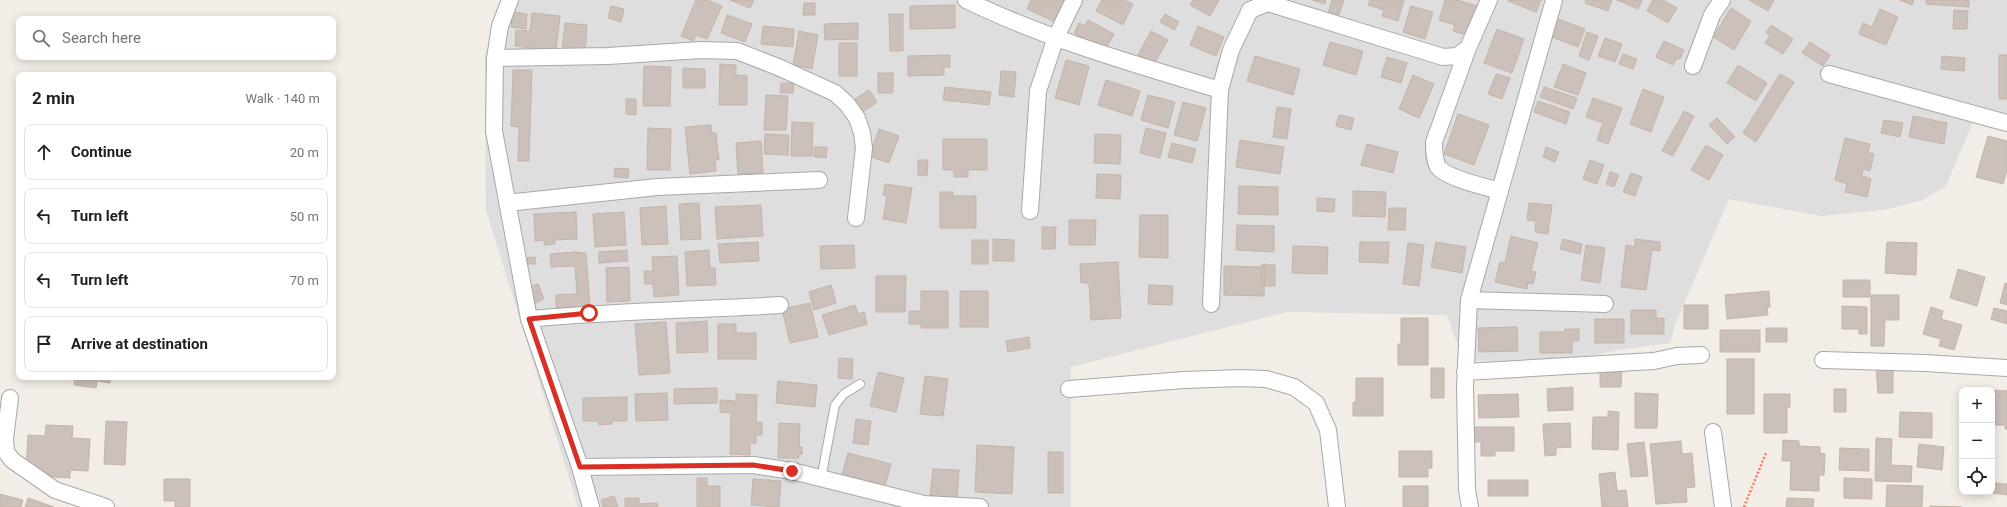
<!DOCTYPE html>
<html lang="en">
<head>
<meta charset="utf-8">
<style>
  :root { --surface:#fff; --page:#f2f2f2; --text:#202124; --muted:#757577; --line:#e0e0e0 }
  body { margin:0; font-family:Roboto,sans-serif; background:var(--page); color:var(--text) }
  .controls { position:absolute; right:12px; bottom:12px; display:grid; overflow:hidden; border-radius:8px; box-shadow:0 2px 10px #0003 }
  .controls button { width:36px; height:36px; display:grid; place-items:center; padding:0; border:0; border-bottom:1px solid var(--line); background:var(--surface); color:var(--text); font:20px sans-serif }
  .stop { position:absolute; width:12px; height:12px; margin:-9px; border:3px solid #d93025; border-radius:50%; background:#fff }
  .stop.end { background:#d93025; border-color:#fff; box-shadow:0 1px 4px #0008 }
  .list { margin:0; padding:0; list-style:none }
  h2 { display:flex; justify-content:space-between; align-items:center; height:52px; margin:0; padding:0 16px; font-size:17px }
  h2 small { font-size:13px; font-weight:400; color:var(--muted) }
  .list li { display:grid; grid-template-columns:26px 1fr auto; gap:12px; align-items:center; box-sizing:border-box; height:56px; margin:0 8px 8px; padding:0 8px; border:1px solid var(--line); border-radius:8px }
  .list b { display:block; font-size:15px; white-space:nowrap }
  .list em { font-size:13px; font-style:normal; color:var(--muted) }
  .icon { flex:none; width:22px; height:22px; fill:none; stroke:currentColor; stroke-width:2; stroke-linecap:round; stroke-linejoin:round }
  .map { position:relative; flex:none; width:2007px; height:507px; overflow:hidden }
  .search { position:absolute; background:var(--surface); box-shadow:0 2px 10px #0003; left:16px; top:16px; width:320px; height:44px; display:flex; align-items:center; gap:10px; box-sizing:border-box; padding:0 14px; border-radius:8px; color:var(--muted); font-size:15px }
  .panel { position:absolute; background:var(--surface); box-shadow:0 2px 10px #0003; left:16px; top:72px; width:320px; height:308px; border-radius:8px }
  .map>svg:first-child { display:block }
  .residential { fill:#dfdede }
  .building { fill:#cbc0ba; stroke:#c5b4a8 }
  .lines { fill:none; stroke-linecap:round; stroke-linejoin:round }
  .service-casing { stroke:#a8a8a8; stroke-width:10 }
  .minor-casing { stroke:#a8a8a8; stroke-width:18 }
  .path { stroke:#ff756b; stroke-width:2.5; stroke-dasharray:2 2; stroke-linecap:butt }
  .service { stroke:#fff; stroke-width:8 }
  .minor { stroke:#fff; stroke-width:16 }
  .route { stroke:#d93025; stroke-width:5 }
</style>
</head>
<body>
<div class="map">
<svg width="2007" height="507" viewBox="0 0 2007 507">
  <rect width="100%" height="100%" fill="#f2eee7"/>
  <path class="residential" d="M502 0H2007V120L1973 122 1946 186 1923 200 1883 210 1821 216 1729 199 1675 325 1670 343 1625 349 1573 359 1523 363 1463 360 1447 315 1287 312 1071 367V507H578L486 210 485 57Z"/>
  <path class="building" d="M696 0H707L722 6 707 39 696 35 693 41 681 36Z
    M730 0H754L750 8Z
    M1031 0H1065L1055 22 1027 9Z
    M1102 0H1124L1133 4 1123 25 1096 11Z
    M1193 0H1219L1210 16 1190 5Z
    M1312 0H1326L1325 4Z
    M1332 0H1344L1337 20 1327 17Z
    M1370 0H1404L1398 21 1382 16 1384 10 1368 5Z
    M1445 0H1457L1477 6 1469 36 1453 31 1455 25 1439 20Z
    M1509 0H1541L1536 12 1508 1Z
    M1586 0H1612L1608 11 1585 3Z
    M1617 0H1642L1638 9Z
    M1653 0H1663L1677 8 1668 23 1647 11Z
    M1749 0H1774L1768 11Z
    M1900 0H1914L1912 5Z
    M1926 0H1969V7L1926 4Z
    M804 3H815V15H803Z
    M955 5V28L910 29V6Z
    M611 6 624 9 621 22 608 18Z
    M1411 6 1433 12 1425 39 1403 32Z
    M1731 8 1751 21 1734 50 1713 37Z
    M1880 9 1898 17 1886 45 1859 34 1863 23 1872 27Z
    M1954 10 1968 11 1967 29H1953Z
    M513 12 527 14 526 29 511 27Z
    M532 13 560 16 556 51 515 46 516 30 530 31Z
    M889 14H903V51H890Z
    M1165 14 1179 22 1174 30 1160 22Z
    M727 15 752 24 745 42 721 33Z
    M1558 19 1585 29 1578 47 1552 37Z
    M1088 20 1114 34 1105 50 1074 33 1079 23 1085 26Z
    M565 23 587 25 585 53 562 50Z
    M858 23V39L825 40 824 24Z
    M1771 25 1793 39 1783 54 1765 43 1770 35 1766 33Z
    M763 26 794 29 793 47 761 44Z
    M1198 26 1224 37 1216 56 1190 45Z
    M1497 29 1524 39 1512 73 1484 63Z
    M799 31 818 35 812 69 793 65Z
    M1151 31 1168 40 1154 64 1138 55Z
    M1587 32 1598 36 1589 60 1579 56Z
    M1605 38 1622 44 1615 62 1598 56Z
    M1664 41 1684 50 1680 59 1677 58 1673 65 1656 57Z
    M1330 42 1363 51 1356 75 1323 65Z
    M1810 42 1830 55 1823 66 1802 53Z
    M839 43H857V76H839Z
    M1623 54 1637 59 1633 69 1619 64Z
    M950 55V67H944V75L908 76V56Z
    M1999 55H2007V99H1999Z
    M1255 56 1300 69 1293 95 1247 81Z
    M1942 56 1965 58 1964 71 1941 69Z
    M1387 57 1407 63 1401 83 1381 77Z
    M1066 60 1089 66 1079 105 1055 98Z
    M720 64 736 65V75L747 76V105H719Z
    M1563 64 1586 73 1578 95 1554 87Z
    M1738 65 1767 83 1756 101 1727 83Z
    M644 66 671 67 670 106H643Z
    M683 68 705 69V88H683Z
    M513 70H532L529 161H518L519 127 511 126Z
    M1001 71 1016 72 1014 97 999 95Z
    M878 73H893V93H878Z
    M1496 74 1510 78 1502 99 1488 94Z
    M1780 74 1794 82 1756 142 1743 133Z
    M1413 75 1434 84 1419 118 1399 109Z
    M1106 80 1140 91 1132 116 1098 105Z
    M781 83H794L793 93H780Z
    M945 87 991 92 989 105 943 100Z
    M1544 87 1577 98 1573 109 1540 97Z
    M1643 89 1664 97 1651 132 1630 124Z
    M869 90 877 102 863 112 855 99Z
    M766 95 788 96 786 130H764Z
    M1148 95 1175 102 1168 128 1141 120Z
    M1593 98 1622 108 1608 144 1597 140 1603 123 1586 117Z
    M626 99H636V115L626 114Z
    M1538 101 1570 112 1566 124 1534 112Z
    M1183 102 1206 108 1197 141 1174 135Z
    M1277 107 1291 109 1287 139 1273 137Z
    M1684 111 1694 116 1673 156 1662 151Z
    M1458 114 1489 125 1474 165 1444 154Z
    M1339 115 1354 118 1351 130 1336 126Z
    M1913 116 1947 123 1944 144 1909 137Z
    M1717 118 1735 137 1727 144 1709 125Z
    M1884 120 1903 123 1900 137 1881 133Z
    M792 122 813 123 812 156H791Z
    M711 125 712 133H716L719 160H715L716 171 690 174 685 127Z
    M648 128 671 129 670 170H647Z
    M1146 128 1166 133 1160 158 1140 153Z
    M879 129 899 136 889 163 869 156Z
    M765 134 789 135 788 155 764 154Z
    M1095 134 1121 135 1120 164 1094 163Z
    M1988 136 2007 141V170L2003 184 1976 177Z
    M1845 138 1870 144 1868 153 1874 154 1870 171 1863 169 1862 176 1871 179 1867 197 1845 192 1847 184 1835 180Z
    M943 139H987V170H968V177H954V170H943Z
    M1240 140 1284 147 1280 174 1236 167Z
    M761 141 763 173 738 174 736 143Z
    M1172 143 1196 149 1192 163 1168 157Z
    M1367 144 1398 152 1393 173 1361 165Z
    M1706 145 1723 155 1709 180 1691 170Z
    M814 147H827L826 158 814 157Z
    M1546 147 1559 152 1555 162 1543 157Z
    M918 160H928L927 176 918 175Z
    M1590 160 1604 165 1597 184 1583 179Z
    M615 168 629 169 628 178 614 177Z
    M1610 172 1619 175 1614 187 1606 184Z
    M1631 173 1642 177 1635 196 1623 192Z
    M1097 174 1121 175 1120 199 1096 198Z
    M885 184 912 188 906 223 883 219 887 196 883 195Z
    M1239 186 1278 187V215L1238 214Z
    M1353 191 1386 192 1385 217 1353 216Z
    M940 192H953V196H976V228H940Z
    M1317 198 1335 199 1334 212 1317 211Z
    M699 203 701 239 681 240 679 204Z
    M1529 203 1552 205 1548 234 1535 232 1536 221 1527 220Z
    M761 205 763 236 717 239 715 207Z
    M666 206 668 244 642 245 640 208Z
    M1389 208H1406L1405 230H1388Z
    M576 212 577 239 554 240 555 244 544 245V240L535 241 534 214Z
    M624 212 626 245 595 247 593 214Z
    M1140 215H1168V258L1139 257Z
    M1069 220H1096L1095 245H1069Z
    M1237 225 1274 226V252L1236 250Z
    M1042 227H1056L1055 249H1042Z
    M1511 236 1538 243 1531 271 1536 272 1533 284 1528 283 1527 289 1495 282 1500 262 1505 263Z
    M993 239 1014 240V261H993Z
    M1563 239 1582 244 1580 254 1560 249Z
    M1635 239 1660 242V251L1652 250 1646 290 1621 287 1626 245 1635 247Z
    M972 240H988V264H972Z
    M758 242 759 261 720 263 718 244Z
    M1360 242H1389L1388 263 1359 262Z
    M1436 242 1466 247 1462 273 1431 267Z
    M1887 242 1917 243 1916 275 1885 273Z
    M1408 243 1424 245 1419 286 1403 284Z
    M854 245 855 268 821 269 820 246Z
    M1586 245 1605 248 1600 283 1581 280Z
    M1293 246 1328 247 1327 274 1292 273Z
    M627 250 628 261 599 263V252Z
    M709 250 710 268H715L716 285 687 286 685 252Z
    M575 252 586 253 590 307 556 308V295L577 294 575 266 551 267 550 254Z
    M677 256 679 295 654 297 653 284H645L644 271H653L652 257Z
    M535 257 536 264H523L522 258Z
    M1118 262 1121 318 1091 320 1089 283H1081L1080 264Z
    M1262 264 1275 265V286H1261Z
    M1224 266 1265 267 1264 296 1224 295Z
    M629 267 630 301 607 302 606 268Z
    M1958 269 1985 277 1977 306 1950 298Z
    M876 276H906L905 312H876Z
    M1843 280H1870V297H1843Z
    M2005 283 2007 284V305L2000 303Z
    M538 284 544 299 534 304 528 288Z
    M831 285 836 303 814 310 809 292Z
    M1149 285 1173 286 1172 305 1148 304Z
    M921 291H948V328H921V324H909V311H921Z
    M960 291H988V327H960Z
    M1769 291 1770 307H1767L1768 315 1727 319 1725 295Z
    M1871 295H1899V320H1885L1884 346H1871Z
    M810 303 818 337 790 343 782 309Z
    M855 305 858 314 864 312 867 324 829 335 822 315Z
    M1684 305H1708V329H1684Z
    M1842 306 1867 307V334H1859V329H1842Z
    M1931 307 1943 311 1941 319 1962 325 1954 350 1939 346 1941 339 1923 334Z
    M1994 308 2007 311V324L1991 319Z
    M1631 310H1656V318H1664V334H1631Z
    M1401 318H1428V365H1398V344H1401Z
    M1595 319H1624V343H1595Z
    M707 321 708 352 677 353 676 323Z
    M666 322 670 373 639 375 635 324Z
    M718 324H736V333H756V359H718Z
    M1517 327 1518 351 1479 352 1478 328Z
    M1766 328H1787V342H1766Z
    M1565 329H1579V341H1572V353H1540V332H1565Z
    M1720 330H1760V352H1720Z
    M1029 337 1030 348 1008 352 1006 341Z
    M839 358 853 359 852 379 838 378Z
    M1727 359H1754V414H1727Z
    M1876 367H1893V393H1878Z
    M1431 368H1444V398H1431Z
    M1600 371H1622L1621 387H1600Z
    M878 372 904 378 896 412 870 406Z
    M925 376 948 379 943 416 920 414Z
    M75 377H110V383L97 381 96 388 74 385Z
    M1356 378H1383V416H1353V402H1356Z
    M778 381 817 385 815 407 776 403Z
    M1573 387V410L1548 411 1547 389Z
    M717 388V403L674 404V389Z
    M1834 389H1846V412H1834Z
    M1995 390 2007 391V429H2005V425H1994Z
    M667 393 668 420 636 421 635 394Z
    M1635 393 1658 394 1657 428H1635Z
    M736 394 757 395 756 422H762V435H756V443H750V455L730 454 731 413 720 412V400L736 401Z
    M1518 394 1519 417 1479 418 1478 395Z
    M1764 394H1790V407H1787V433H1764Z
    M627 397V421H612V424L599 425 598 421H583V398Z
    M1608 411 1619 412 1618 450 1592 449 1593 417H1608Z
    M1900 412 1932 413V438L1899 437Z
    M856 419 871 421 868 445 853 443Z
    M106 421 127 422 125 465 104 464Z
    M779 423 800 424 799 447H802V454H799V458H778Z
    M1570 423 1571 447 1556 448V455L1545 456 1543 424Z
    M46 425 73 426 72 438 90 439 88 471 70 470V478L43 476V469L26 468 28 435 45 436Z
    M1472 427H1514V451H1495V456H1481V442H1472Z
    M1876 438 1892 439 1891 465 1912 466 1911 482 1875 481Z
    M1783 440 1799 441V446L1820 447V453L1825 454 1824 475H1819V491L1790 490 1791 461H1782Z
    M1681 441 1682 454 1692 453 1695 487 1686 488 1687 502 1656 504 1650 444Z
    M1644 442 1648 476 1631 477 1627 444Z
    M1919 444 1944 447 1942 470 1917 467Z
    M977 445 1014 447 1012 494 975 492Z
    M1840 448 1869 449V471L1839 470Z
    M1399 451H1432V468H1428V477H1399Z
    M1048 452H1063V493H1048Z
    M848 453 891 464 884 490 841 478Z
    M1992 453H1994L1993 465H1992Z
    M933 469 959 470 957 498 930 496Z
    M1961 469H1962V487L1959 486Z
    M1615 472 1617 491 1626 490 1628 507H1602L1599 474Z
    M697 478H707V486H720V507H697Z
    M1844 478 1872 479V499L1844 498Z
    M164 479H190V507H175V501H164Z
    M753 479 781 481 779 507 751 505Z
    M1488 480H1528V496H1488Z
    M1995 483 2007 484V495L1993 493Z
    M1887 485 1923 486 1922 507H1886Z
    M1403 486H1428V507H1403Z
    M0 494 23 500 21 507H0Z
    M614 496 618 507H603L601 500Z
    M28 498 54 507H25Z
    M625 498H639V504L657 503 658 507H625Z
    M1787 498 1814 499 1813 507H1786Z
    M1930 506 1962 507H1930Z"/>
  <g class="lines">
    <defs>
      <path id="service" d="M821 479 835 405 844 394 860 384"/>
      <path id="minor" d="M510 0 500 26 495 58 494 131 529 319 580 467 591 507
        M966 0C1046 39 1134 64 1220 90
        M1554 0 1469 300 1605 304
        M1468 48 1434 142C1434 150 1434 160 1438 167 1446 178 1486 187 1500 191
        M495 58 608 56 701 50 737 51 778 67 835 93 847 104 857 118 862 133 864 148 856 218
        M1693 66 1712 15 1722 0
        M1829 74 2007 123
        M507 203 657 187 819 180
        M1030 211 1038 91 1056 37 1074 0
        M1469 300 1465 387 1467 490 1470 507
        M1211 304 1220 90 1231 50 1250 10 1268 3 1443 57 1457 56 1468 48 1489 0
        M529 319C612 311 696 310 780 305
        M1823 360 1925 363 2007 368
        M1465 372 1654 361 1677 356 1701 355
        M1069 389 1184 380 1240 378 1266 379 1294 387 1316 403 1328 430 1337 507
        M10 398 5 439 6 452 12 460 55 490 106 507
        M1713 432 1723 507
        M580 467 753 465 792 471 924 504 980 507"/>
    </defs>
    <use href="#service" class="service-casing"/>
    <use href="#minor" class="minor-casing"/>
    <path class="path" d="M1744 507 1766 453"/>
    <use href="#service" class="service"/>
    <use href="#minor" class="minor"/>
  </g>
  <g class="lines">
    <path class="route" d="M589 313 529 319 580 467 753 465 792 471"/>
  </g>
</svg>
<div class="controls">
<button>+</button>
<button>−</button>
<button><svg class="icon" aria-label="locate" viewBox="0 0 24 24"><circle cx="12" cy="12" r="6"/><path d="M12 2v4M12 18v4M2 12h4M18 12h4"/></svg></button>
</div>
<div class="stop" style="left:589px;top:313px"></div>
<div class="stop end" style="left:792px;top:471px"></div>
<div class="search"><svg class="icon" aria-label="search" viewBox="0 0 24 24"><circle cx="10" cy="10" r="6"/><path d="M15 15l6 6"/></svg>Search here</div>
<section class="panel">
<h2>2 min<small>Walk · 140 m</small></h2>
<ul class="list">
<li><svg class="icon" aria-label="ahead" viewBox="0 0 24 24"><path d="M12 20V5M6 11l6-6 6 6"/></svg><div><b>Continue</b></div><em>20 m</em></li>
<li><svg class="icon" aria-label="left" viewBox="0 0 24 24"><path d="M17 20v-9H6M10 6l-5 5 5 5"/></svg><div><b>Turn left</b></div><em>50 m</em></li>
<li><svg class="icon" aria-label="left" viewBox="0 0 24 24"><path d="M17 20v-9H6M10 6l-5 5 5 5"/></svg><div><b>Turn left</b></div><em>70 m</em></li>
<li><svg class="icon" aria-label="arrive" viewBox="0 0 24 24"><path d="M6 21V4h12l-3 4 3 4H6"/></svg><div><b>Arrive at destination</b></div></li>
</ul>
</section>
</div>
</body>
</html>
